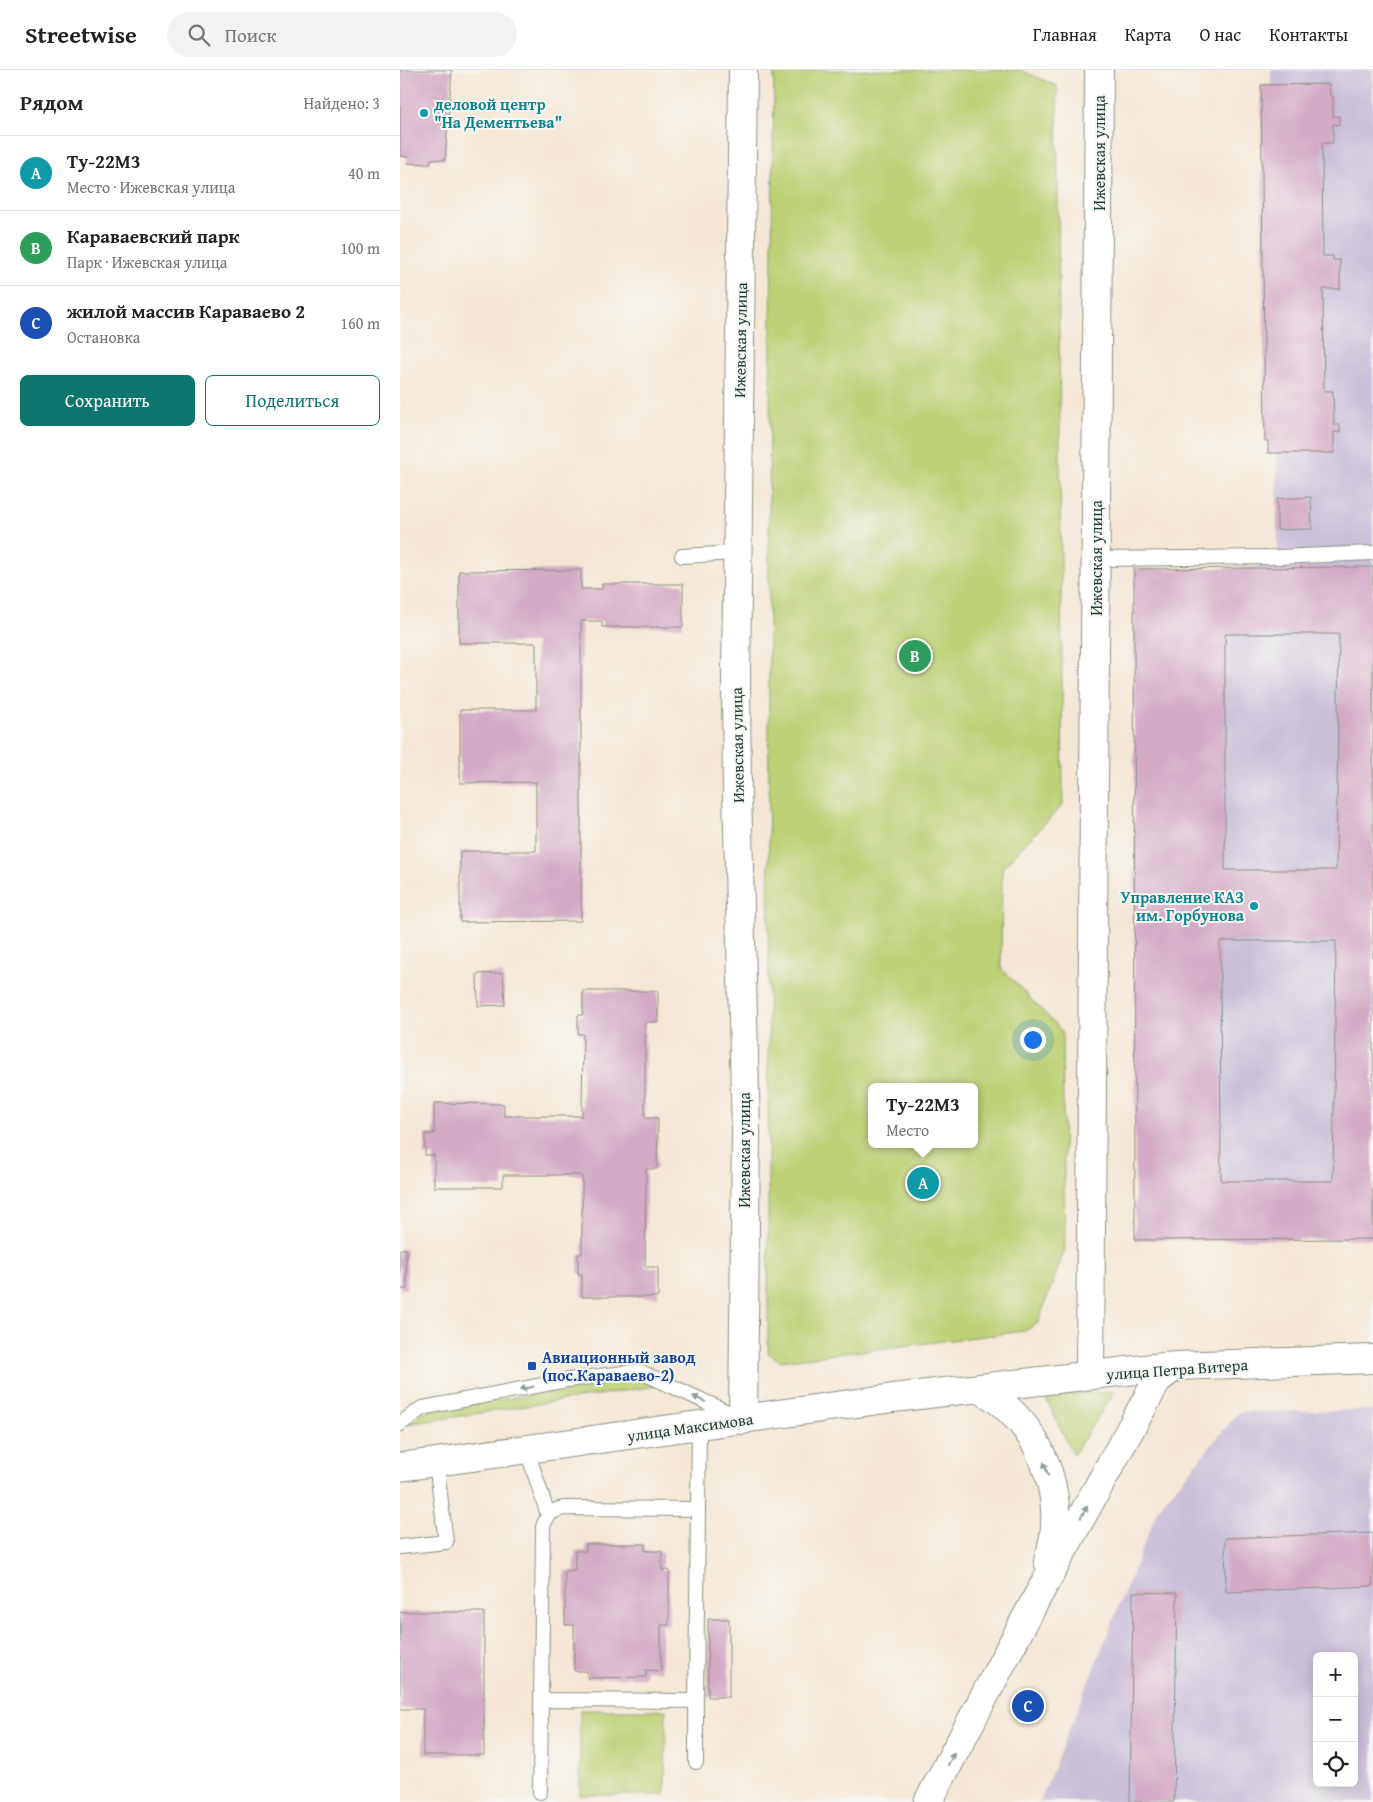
<!DOCTYPE html>
<html lang="ru">
<head>
<meta charset="utf-8">
<style>
  :root { --surface:#fff; --page:#f2f2f2; --text:#222; --muted:#767676; --line:#e0e0e0; --accent:#0f766e }
  body { margin:0; font-family:"Gentium Book Plus",serif; background:var(--page); color:var(--text) }
  .controls { position:absolute; right:15px; bottom:15px; display:grid; overflow:hidden; border-radius:8px; box-shadow:0 2px 12px #0003 }
  .controls button { width:45px; height:45px; display:grid; place-items:center; padding:0; border:0; border-bottom:1px solid var(--line); background:var(--surface); color:var(--text); font:25px sans-serif }
  .you { position:absolute; left:632px; top:969px; width:18px; height:18px; margin:-12px; border:4px solid #fff; border-radius:50%; background:#1a73e8; box-shadow:0 0 0 8px #1a73e833 }
  .badge { display:grid; place-items:center; width:32px; height:32px; border-radius:50%; background:var(--accent); color:#fff; font-size:16px; font-weight:700 }
  .pin { position:absolute; translate:-50% -50%; border:2px solid #fff; box-shadow:0 1px 5px #0006 }
  .popup { position:absolute; left:468px; top:1013px; width:110px; height:65px; box-sizing:border-box; display:grid; place-content:center; border-radius:8px; background:var(--surface); filter:drop-shadow(0 1px 4px #0005); font-size:16px; white-space:nowrap; color:var(--muted) }
  .popup b { font-size:19px; color:var(--text) }
  .popup::after { content:''; position:absolute; left:50%; top:100%; margin-left:-10px; border:10px solid transparent; border-top-color:var(--surface) }
  .list { margin:0; padding:0; list-style:none }
  h2 { display:flex; justify-content:space-between; align-items:center; height:65px; margin:0; padding:0 20px; font-size:21px }
  h2 small { font-size:16px; font-weight:400; color:var(--muted) }
  .list li { display:grid; grid-template-columns:32px 1fr auto; gap:15px; align-items:center; box-sizing:border-box; height:75px; padding:0 20px; border-top:1px solid var(--line) }
  .list b { display:block; font-size:19px; white-space:nowrap }
  .list p { margin:0; font-size:16px; white-space:nowrap; color:var(--muted) }
  .list em { font-size:16px; font-style:normal; color:var(--muted) }
  .actions { display:flex; gap:10px; padding:15px 20px }
  .actions a { flex:1; padding:11px 0; border:1px solid var(--accent); border-radius:8px; text-align:center; font-size:18px; color:var(--accent) }
  .actions .main { background:var(--accent); color:#fff }
  .icon { flex:none; width:28px; height:28px; fill:none; stroke:currentColor; stroke-width:2; stroke-linecap:round; stroke-linejoin:round }
  .map { position:relative; flex:none; width:973px; height:1732px; overflow:hidden }
  header { display:flex; align-items:center; gap:30px; box-sizing:border-box; height:70px; padding:0 25px; background:var(--surface); border-bottom:1px solid var(--line) }
  header strong { font-size:24px }
  nav { display:flex; gap:28px; margin-inline-start:auto; font-size:18px }
  .search { width:350px; height:45px; background:var(--page); display:flex; align-items:center; gap:12px; box-sizing:border-box; padding:0 18px; border-radius:28px; color:var(--muted); font-size:19px }
  main { display:flex }
  aside { flex:1; background:var(--surface) }
  .map>svg:first-child { display:block }
  .industrial { fill:#c9bfd7; fill-rule:evenodd }
  .green { fill:#bdd074; stroke:#6e8654; fill-rule:evenodd }
  .building { fill:#d4aac5; fill-rule:evenodd }
  .lines { fill:none; stroke-linecap:round; stroke-linejoin:round }
  .lane-casing { stroke:#8a9285; stroke-width:16 }
  .street-casing { stroke:#8a9285; stroke-width:30 }
  .primary-casing { stroke:#8a9285; stroke-width:30 }
  .lane { stroke:#fff; stroke-width:14 }
  .street { stroke:#fff; stroke-width:28 }
  .primary { stroke:#fff; stroke-width:28 }
  .oneway { fill:#8f9e9a }
  .culture-dot { fill:#0f9aa8; stroke:#f6f6f2; stroke-width:2 }
  .transit-dot { fill:#1a4fb4; stroke:#f6f6f2; stroke-width:2 }
  .labels { text-anchor:middle; dominant-baseline:central; stroke-width:4; stroke-linejoin:round; paint-order:stroke }
  .culture-label { font-size:16px; font-weight:bold; fill:#0d838f; stroke:#f6f6f2; text-anchor:start }
  .street-label { font-size:16px; fill:#1f3d34; stroke:#f6f6f2 }
  .transit-label { font-size:16px; font-weight:bold; fill:#164399; stroke:#f6f6f2; text-anchor:start }
</style>
</head>
<body>
<header>
<strong>Streetwise</strong>
<div class="search"><svg class="icon" aria-label="search" viewBox="0 0 24 24"><circle cx="10" cy="10" r="6"/><path d="M15 15l6 6"/></svg>Поиск</div>
<nav><a>Главная</a><a>Карта</a><a>О нас</a><a>Контакты</a></nav>
</header>
<main>
<aside>
<h2>Рядом<small>Найдено: 3</small></h2>
<ul class="list">
<li><span class="badge" style="background:#0f9aa8">A</span><div><b>Ту-22М3</b><p>Место · Ижевская улица</p></div><em>40 m</em></li>
<li><span class="badge" style="background:#2e9e5b">B</span><div><b>Караваевский парк</b><p>Парк · Ижевская улица</p></div><em>100 m</em></li>
<li><span class="badge" style="background:#1a4fb4">C</span><div><b>жилой массив Караваево 2</b><p>Остановка</p></div><em>160 m</em></li>
</ul>
<div class="actions"><a class="main">Сохранить</a><a>Поделиться</a></div>
</aside>
<div class="map">
<svg width="973" height="1732" viewBox="0 0 973 1732">
  <rect width="100%" height="100%" fill="#f6f6f2"/>
  <filter id="ink" filterUnits="userSpaceOnUse"><feTurbulence type="fractalNoise" baseFrequency=".02" numOctaves="2"/><feDisplacementMap in="SourceGraphic" scale="10" xChannelSelector="R" yChannelSelector="G"/><feConvolveMatrix kernelMatrix="1 2 1 2 8 2 1 2 1" color-interpolation-filters="sRGB"/></filter>
  <filter id="wash" filterUnits="userSpaceOnUse"><feTurbulence type="fractalNoise" baseFrequency=".0096" numOctaves="4" result="noise"/><feDisplacementMap in="SourceGraphic" scale="20" xChannelSelector="R" yChannelSelector="G"/><feGaussianBlur stdDeviation="1.12" result="paint"/><feColorMatrix in="noise" values="0 0 0 0 0 0 0 0 0 0 0 0 0 0 0 0 0 1.4 0 .05"/><feComposite in="paint" operator="in"/></filter>
  <g filter="url(#wash)">
    <rect width="100%" height="100%" fill="#f4e7d6"/>
    <path class="industrial" d="M871 0H973V1169L735 1170 734 499 851 498 878 487Z
      M973 1340V1732H640L758 1439 839 1342ZM917 1586H954V1713H917Z"/>
    <path class="green" d="M374 0H620L657 16 663 735 602 798 601 898 662 961 665 1179 638 1253 625 1261 380 1291 368 1283 369 436ZM472 1017H574V1074H472Z
      M241 1307 257 1316 8 1354 23 1342Z
      M715 1321 673 1385 645 1326Z
      M180 1640H266L265 1725H180Z"/>
    <g id="blocks">
      <path class="building" d="M0 0H52L45 90 31 89 30 94 7 93 8 87 0 86Z
        M929 14 930 26H933V46H939V55L933 54V73H922L923 186H933V190H940V219H923L924 321H933L934 355H940V362H934V383H868V371H865L861 15Z
        M911 427 912 459 877 460V429Z
        M973 497V1169L735 1170 734 499ZM825 564H939L936 800H825ZM820 871H936L933 1111H821Z
        M181 500V519H202V514H283V557H202V551H181V851L60 852V781H136V712L60 713V640H136V573H59V501Z
        M103 903 105 935 78 936 77 904Z
        M183 921H258V952H245V1048H258L257 1099H246L245 1197H258V1227H182V1204H178V1184H182V1105H103V1117H34V1085H25V1064H34V1033L104 1034V1046H182L183 964H178V945H183Z
        M0 1179H6L7 1219H0Z
        M973 1463V1516L826 1522 825 1468Z
        M186 1474H245V1481H262V1500H269V1555H261V1601L246 1600V1607L187 1608V1601H174V1555H165V1501L175 1500V1481H186Z
        M733 1522 777 1523 774 1732H730Z
        M0 1542H84V1685H23V1639H0Z
        M308 1549H329V1627H308Z"/>
    </g>
  </g>
  <g filter="url(#ink)">
    <use href="#blocks" fill-opacity="0" stroke="#8a9285" stroke-width="1"/>
    <g class="lines">
      <defs>
        <path id="lane" d="M282 486 338 483
          M696 489 878 487 973 483
          M0 1354 22 1338 168 1310 239 1301 336 1346
          M127 1380 148 1445
          M298 1439 299 1356
          M0 1477 46 1472 36 1392
          M296 1692V1631
          M140 1722 141 1630 296 1631 298 1439 164 1438C152 1440 146 1446 143 1457L141 1630"/>
        <path id="street" d="M343 0 336 612 337 722 346 1061 343 1350
          M690 1305 699 0"/>
        <path id="primary" d="M581 1319C587 1323 594 1327 600 1332 647 1369 667 1435 648 1491
          M0 1397 493 1328 753 1298 776 1296 973 1289
          M528 1732 635 1531 758 1309 776 1296"/>
      </defs>
      <use href="#lane" class="lane-casing"/>
      <use href="#street" class="street-casing"/>
      <use href="#primary" class="primary-casing"/>
      <use href="#lane" class="lane"/>
      <use href="#street" class="street"/>
      <use href="#primary" class="primary"/>
    </g>
    <defs><path id="oneway-solid" d="M-6-.8H1V-3.2L6.5 0L1 3.2V.8H-6Z" transform="scale(1.25)"/></defs>
    <g class="oneway">
      <use href="#oneway-solid" transform="translate(127 1318) rotate(169)"/>
      <use href="#oneway-solid" transform="translate(299 1329) rotate(-155)"/>
      <use href="#oneway-solid" transform="translate(646 1399) rotate(-109)"/>
      <use href="#oneway-solid" transform="translate(684 1442) rotate(-61)"/>
      <use href="#oneway-solid" transform="translate(551 1689) rotate(-63)"/>
    </g>
  </g>
  <g class="culture-dot">
    <circle cx="24" cy="43" r="5"/>
    <circle cx="854" cy="836" r="5"/>
  </g>
  <rect class="transit-dot" x="127" y="1291" width="10" height="10" rx="2.5"/>
  <g class="labels">
    <g class="culture-label">
      <text x="34" y="34">деловой центр<tspan x="34" dy="18">"На Дементьева"</tspan></text>
      <text x="844" y="827" text-anchor="end">Управление КАЗ<tspan x="844" dy="18">им. Горбунова</tspan></text>
    </g>
    <g class="street-label">
      <text transform="translate(699 83) rotate(-90)">Ижевская улица</text>
      <text transform="translate(340 270) rotate(-89)">Ижевская улица</text>
      <text transform="translate(696 488) rotate(-90)">Ижевская улица</text>
      <text transform="translate(337 675) rotate(-91)">Ижевская улица</text>
      <text transform="translate(344 1080) rotate(-90)">Ижевская улица</text>
      <text transform="translate(777 1299) rotate(-4)">улица Петра Витера</text>
      <text transform="translate(290 1357) rotate(-8)">улица Максимова</text>
    </g>
    <g class="transit-label">
      <text x="142" y="1287">Авиационный завод<tspan x="142" dy="18">(пос.Караваево-2)</tspan></text>
    </g>
  </g>
</svg>
<div class="controls">
<button>+</button>
<button>−</button>
<button><svg class="icon" aria-label="locate" viewBox="0 0 24 24"><circle cx="12" cy="12" r="6"/><path d="M12 2v4M12 18v4M2 12h4M18 12h4"/></svg></button>
</div>
<div class="you"></div>
<div class="pin badge" style="left:523px;top:1113px;background:#0f9aa8">A</div>
<div class="popup"><b>Ту-22М3</b>Место</div>
<div class="pin badge" style="left:515px;top:586px;background:#2e9e5b">B</div>
<div class="pin badge" style="left:628px;top:1636px;background:#1a4fb4">C</div>
</div>
</main>
</body>
</html>
